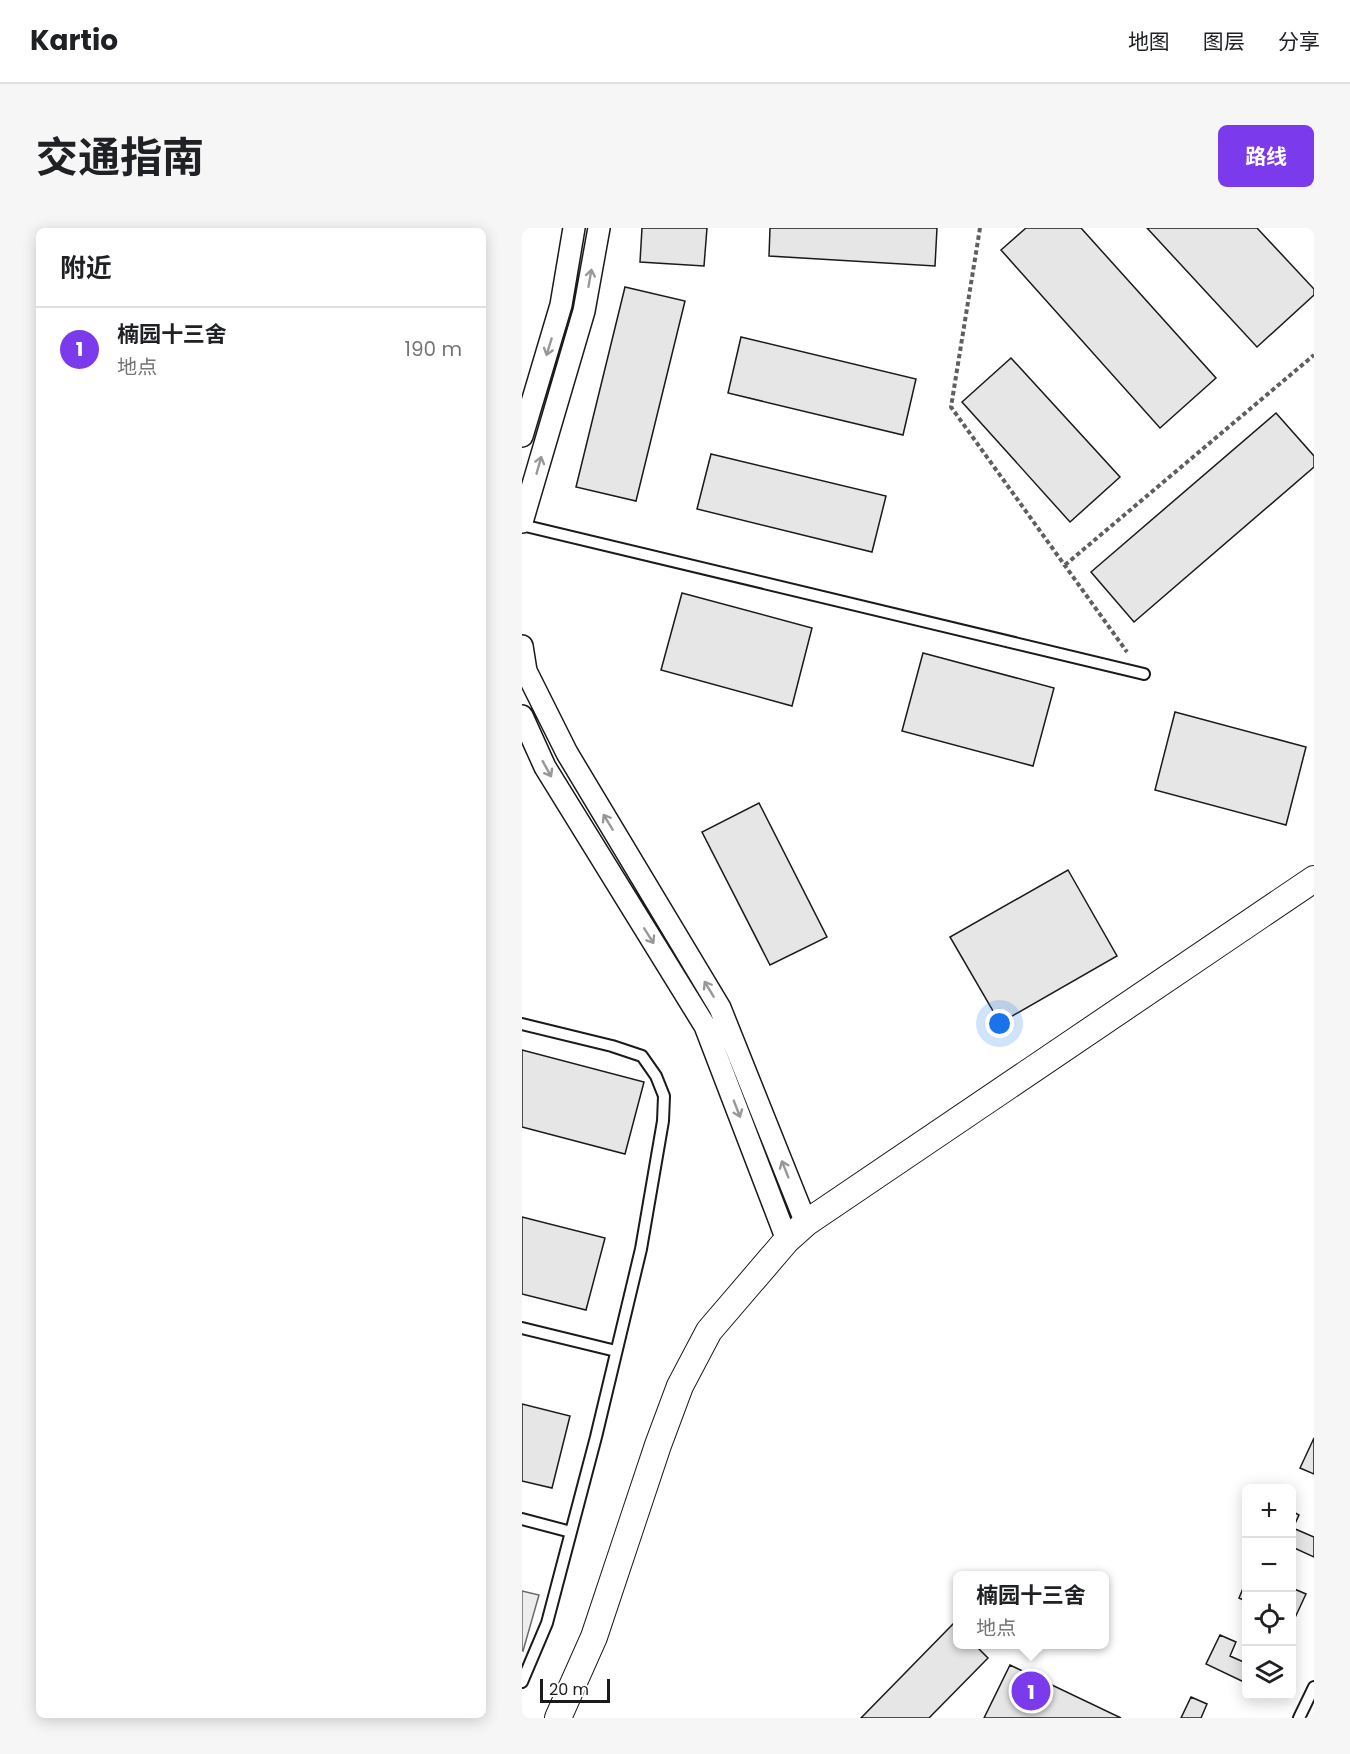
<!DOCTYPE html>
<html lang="zh">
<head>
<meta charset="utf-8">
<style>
  :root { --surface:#fff; --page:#f6f6f6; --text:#202124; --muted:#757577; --line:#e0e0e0; --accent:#7c3aed }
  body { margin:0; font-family:Poppins,"Noto Sans SC",sans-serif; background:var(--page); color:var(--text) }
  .controls { position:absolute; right:18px; bottom:18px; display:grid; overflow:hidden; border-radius:9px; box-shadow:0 3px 15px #0003 }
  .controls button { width:54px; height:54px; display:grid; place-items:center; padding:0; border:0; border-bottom:2px solid var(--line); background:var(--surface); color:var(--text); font:30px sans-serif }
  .scale { position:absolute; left:18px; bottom:15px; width:70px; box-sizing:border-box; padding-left:6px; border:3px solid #1a1a1a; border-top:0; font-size:16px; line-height:21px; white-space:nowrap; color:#1a1a1a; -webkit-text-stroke:4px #fff; paint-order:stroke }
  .you { position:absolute; left:478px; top:796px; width:21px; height:21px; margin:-15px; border:4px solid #fff; border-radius:50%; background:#1a73e8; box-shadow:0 0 0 9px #1a73e833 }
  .badge { display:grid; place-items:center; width:39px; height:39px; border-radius:50%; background:var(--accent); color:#fff; font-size:20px; font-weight:700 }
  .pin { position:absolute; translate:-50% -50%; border:3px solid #fff; box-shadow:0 2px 6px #0006 }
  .popup { position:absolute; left:431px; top:1343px; width:156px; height:78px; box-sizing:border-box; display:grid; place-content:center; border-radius:9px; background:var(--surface); filter:drop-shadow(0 2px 4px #0005); font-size:20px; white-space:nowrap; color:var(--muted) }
  .popup b { font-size:22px; color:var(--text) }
  .popup::after { content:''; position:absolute; left:50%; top:100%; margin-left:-12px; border:12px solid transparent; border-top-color:var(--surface) }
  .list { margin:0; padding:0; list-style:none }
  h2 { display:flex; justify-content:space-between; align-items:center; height:78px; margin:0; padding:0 24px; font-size:26px }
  h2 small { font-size:20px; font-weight:400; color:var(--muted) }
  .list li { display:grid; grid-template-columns:39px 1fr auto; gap:18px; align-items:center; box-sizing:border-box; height:84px; padding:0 24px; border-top:2px solid var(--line) }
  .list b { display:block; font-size:22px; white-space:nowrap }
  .list p { margin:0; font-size:20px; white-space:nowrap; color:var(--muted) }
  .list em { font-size:20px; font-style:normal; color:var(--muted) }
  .icon { flex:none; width:33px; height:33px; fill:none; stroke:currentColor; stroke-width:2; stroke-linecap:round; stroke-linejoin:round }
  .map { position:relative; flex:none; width:792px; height:1490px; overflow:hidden; border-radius:9px }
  header { display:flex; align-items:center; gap:36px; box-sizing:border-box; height:84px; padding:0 30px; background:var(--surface); border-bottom:2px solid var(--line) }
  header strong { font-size:28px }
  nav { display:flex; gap:33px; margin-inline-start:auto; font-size:21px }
  .intro { display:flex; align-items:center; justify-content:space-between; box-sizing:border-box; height:144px; padding:0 36px }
  h1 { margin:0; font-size:42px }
  .button { padding:15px 27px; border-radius:9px; background:var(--accent); color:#fff; font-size:21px; font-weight:700 }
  main { display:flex; gap:36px; padding:0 36px }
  aside { flex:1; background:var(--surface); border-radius:9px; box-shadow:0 3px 15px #0003 }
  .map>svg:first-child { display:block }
  .built { fill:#ededed; stroke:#6a6a6a; stroke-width:1.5 }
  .building { fill:#e6e6e6; stroke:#1a1a1a; stroke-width:1.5 }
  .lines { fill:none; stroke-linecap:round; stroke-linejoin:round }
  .service-casing { stroke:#1a1a1a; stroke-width:14 }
  .minor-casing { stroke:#1a1a1a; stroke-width:24 }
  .tertiary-casing { stroke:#1a1a1a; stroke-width:28 }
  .path { stroke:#5f5f5f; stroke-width:4; stroke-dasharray:4.5 3; stroke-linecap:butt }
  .service { stroke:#fff; stroke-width:10 }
  .minor { stroke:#fff; stroke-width:21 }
  .tertiary { stroke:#fff; stroke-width:26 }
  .oneway { stroke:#989898 }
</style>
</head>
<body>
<header>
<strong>Kartio</strong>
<nav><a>地图</a><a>图层</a><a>分享</a></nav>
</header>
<div class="intro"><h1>交通指南</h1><a class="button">路线</a></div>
<main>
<aside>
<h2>附近<small></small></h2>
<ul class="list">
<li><span class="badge">1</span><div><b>楠园十三舍</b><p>地点</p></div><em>190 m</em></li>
</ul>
</aside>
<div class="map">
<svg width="792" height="1490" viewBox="0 0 792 1490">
  <rect width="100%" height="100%" fill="#fff"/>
  <path class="built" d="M0 1363 17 1367 1 1423 0 1422Z"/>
  <path class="building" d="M120 0H185L182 38 118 34Z
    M248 0H415L413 38 247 28Z
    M504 0H559L694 150 638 200 479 22Z
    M625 0H735L792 61V67L735 119Z
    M103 59 163 73 114 273 54 259Z
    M219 109 394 151 381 207 206 165Z
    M489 130 598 249 548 294 440 174Z
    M754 185 792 228V239L612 394 569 344Z
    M189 226 364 268 350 324 175 281Z
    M160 365 290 400 270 478 139 442Z
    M401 425 532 460 511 538 380 503Z
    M653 484 784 519 764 597 633 562Z
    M237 575 305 709 248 737 180 604Z
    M546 642 595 728 478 795 428 709Z
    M0 822 122 854 103 926 0 899Z
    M0 989 83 1010 64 1082 0 1066Z
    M0 1176 48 1188 30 1260 0 1253Z
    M792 1210V1246L778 1240Z
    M770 1283 777 1287 771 1300 792 1309V1329L770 1319Z
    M724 1353V1373L717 1370Z
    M770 1360 784 1366 771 1394 770 1393Z
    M431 1396 436 1400V1416H452L466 1430 407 1490H339Z
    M698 1407 714 1414 708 1428 724 1435V1455L684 1436Z
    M488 1437 599 1490H462Z
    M669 1469 685 1476 679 1490H659Z"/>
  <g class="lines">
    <defs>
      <path id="service" d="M0 297 622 446
        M0 796 90 818 120 828 134 848 142 868 141 893 119 1021 74 1209 25 1395 0 1454
        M0 1100 94 1123
        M0 1291 49 1304
        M777 1490 792 1459"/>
      <path id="minor" d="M0 208 39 77 52 0
        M0 294 62 83 77 0
        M0 418 4 443 45 525 198 780 284 995
        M0 488 23 539 183 798 265 1012"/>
      <path id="tertiary" d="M36 1490 72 1409 136 1217 158 1158 187 1103 265 1012 284 995 792 651"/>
    </defs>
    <use href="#service" class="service-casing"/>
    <use href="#minor" class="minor-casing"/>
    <use href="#tertiary" class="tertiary-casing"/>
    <path class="path" d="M458 0 429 179 605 424
      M543 337 792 127"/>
    <use href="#service" class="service"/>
    <use href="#minor" class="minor"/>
    <use href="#tertiary" class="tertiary"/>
  </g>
  <defs><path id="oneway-shaft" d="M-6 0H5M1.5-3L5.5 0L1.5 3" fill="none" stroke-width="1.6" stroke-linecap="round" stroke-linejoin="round" transform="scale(1.5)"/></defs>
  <g class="oneway">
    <use href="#oneway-shaft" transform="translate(68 50) rotate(-80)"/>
    <use href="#oneway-shaft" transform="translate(27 119) rotate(107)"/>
    <use href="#oneway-shaft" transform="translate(17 237) rotate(-74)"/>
    <use href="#oneway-shaft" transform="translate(25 541) rotate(61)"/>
    <use href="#oneway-shaft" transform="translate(86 594) rotate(-121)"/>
    <use href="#oneway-shaft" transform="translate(127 708) rotate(58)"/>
    <use href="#oneway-shaft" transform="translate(187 761) rotate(-121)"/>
    <use href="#oneway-shaft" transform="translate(215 881) rotate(69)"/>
    <use href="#oneway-shaft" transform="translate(263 941) rotate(-112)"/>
  </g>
</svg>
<div class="controls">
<button>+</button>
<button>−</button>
<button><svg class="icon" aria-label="locate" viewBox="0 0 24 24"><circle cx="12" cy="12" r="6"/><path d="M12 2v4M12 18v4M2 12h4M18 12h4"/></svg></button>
<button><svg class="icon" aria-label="layers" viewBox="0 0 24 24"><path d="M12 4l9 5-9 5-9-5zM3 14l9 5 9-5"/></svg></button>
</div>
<div class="scale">20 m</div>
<div class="you"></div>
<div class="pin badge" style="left:509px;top:1463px">1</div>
<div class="popup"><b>楠园十三舍</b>地点</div>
</div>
</main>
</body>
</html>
